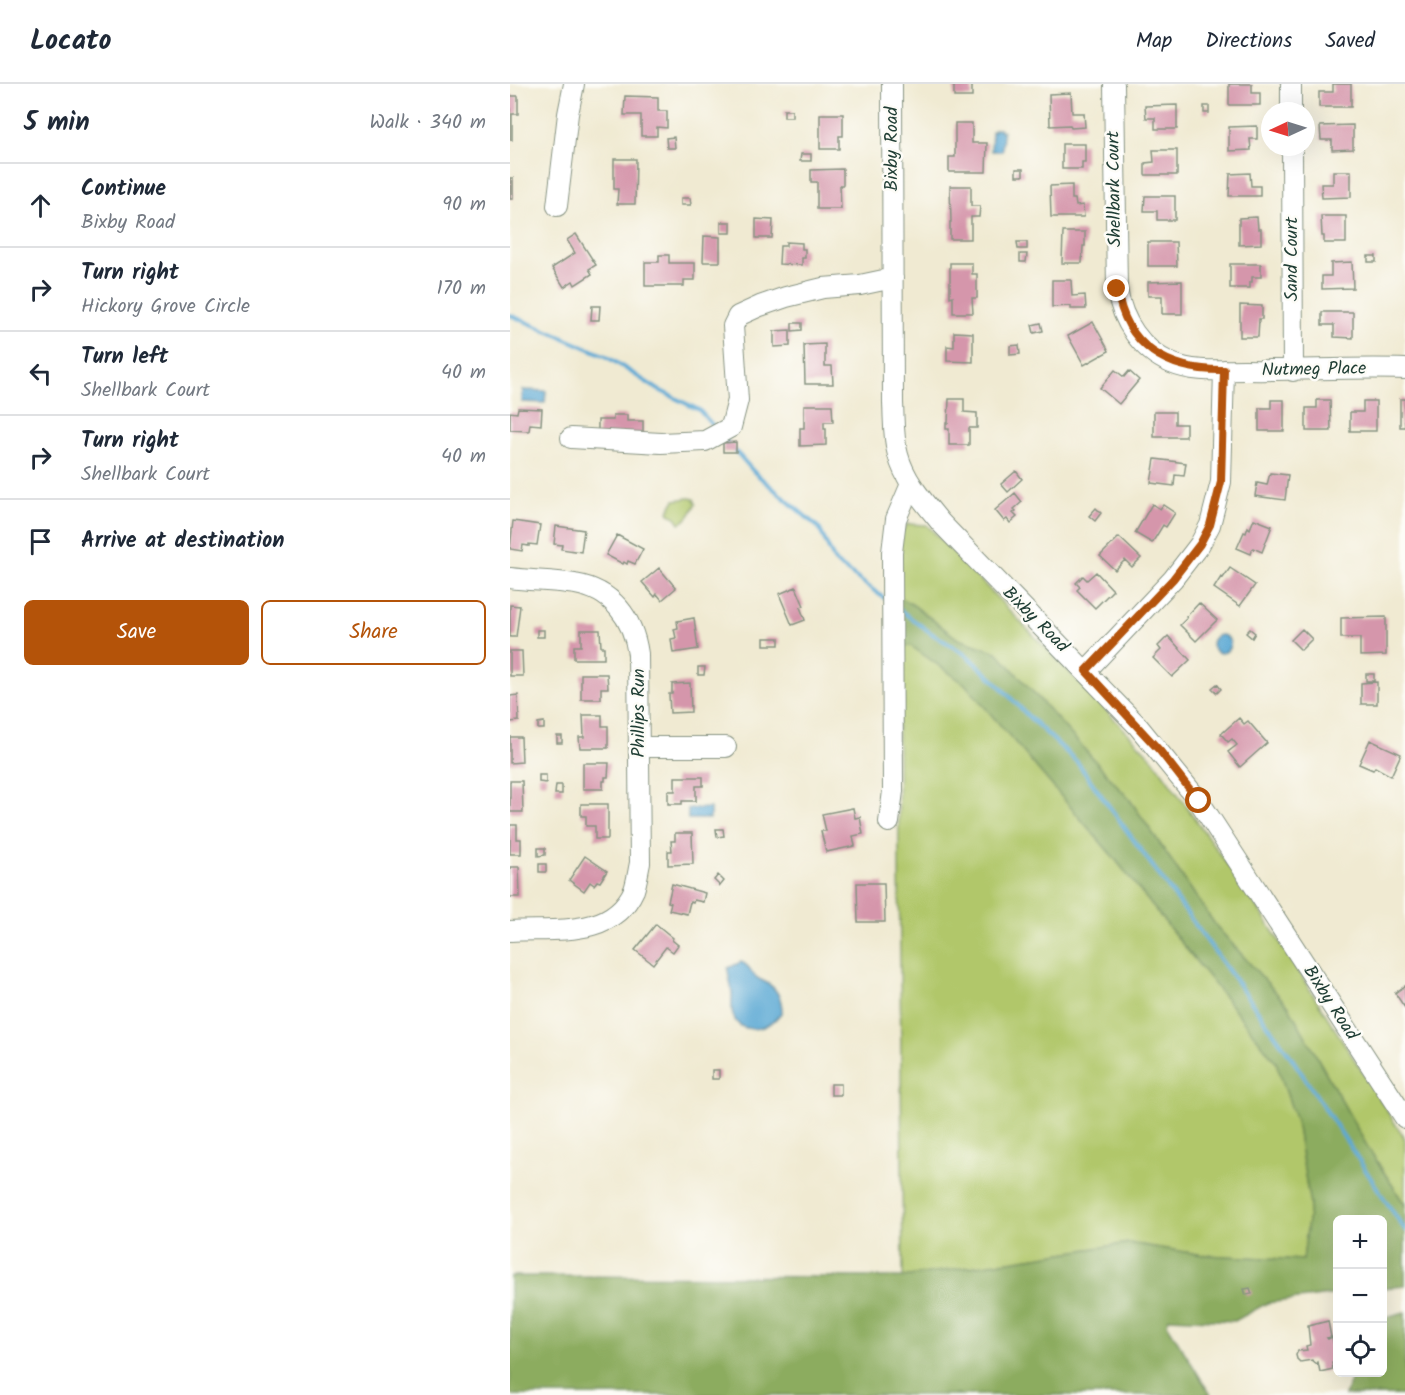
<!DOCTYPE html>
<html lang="en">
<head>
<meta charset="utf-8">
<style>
  :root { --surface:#fff; --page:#f6f6f7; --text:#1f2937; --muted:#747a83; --line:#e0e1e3; --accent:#b45309 }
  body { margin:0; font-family:Kalam,sans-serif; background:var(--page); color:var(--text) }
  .controls { position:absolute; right:18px; bottom:18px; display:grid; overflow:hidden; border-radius:9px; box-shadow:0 6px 24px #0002 }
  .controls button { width:54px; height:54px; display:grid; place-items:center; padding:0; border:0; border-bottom:2px solid var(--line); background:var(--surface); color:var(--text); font:30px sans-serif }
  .compass { position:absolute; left:751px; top:18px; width:54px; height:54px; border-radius:50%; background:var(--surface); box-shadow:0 6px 24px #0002; rotate:266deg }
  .stop { position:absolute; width:18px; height:18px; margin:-14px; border:4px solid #b45309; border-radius:50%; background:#fff }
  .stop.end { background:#b45309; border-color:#fff; box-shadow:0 2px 6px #0008 }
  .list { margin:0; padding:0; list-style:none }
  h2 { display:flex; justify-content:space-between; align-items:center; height:78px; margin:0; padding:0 24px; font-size:26px }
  h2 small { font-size:20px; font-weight:400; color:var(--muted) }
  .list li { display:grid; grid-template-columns:39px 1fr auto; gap:18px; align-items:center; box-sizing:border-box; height:84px; padding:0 24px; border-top:2px solid var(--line) }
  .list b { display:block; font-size:22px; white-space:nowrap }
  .list p { margin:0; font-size:20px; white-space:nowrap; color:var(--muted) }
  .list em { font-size:20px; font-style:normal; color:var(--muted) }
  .actions { display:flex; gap:12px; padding:18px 24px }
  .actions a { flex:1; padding:14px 0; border:2px solid var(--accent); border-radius:9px; text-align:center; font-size:21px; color:var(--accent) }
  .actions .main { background:var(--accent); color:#fff }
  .icon { flex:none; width:33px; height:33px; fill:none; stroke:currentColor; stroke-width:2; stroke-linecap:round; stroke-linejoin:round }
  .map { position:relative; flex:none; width:895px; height:1311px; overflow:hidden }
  header { display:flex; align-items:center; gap:36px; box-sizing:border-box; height:84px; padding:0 30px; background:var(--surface); border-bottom:2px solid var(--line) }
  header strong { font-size:28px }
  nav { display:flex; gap:33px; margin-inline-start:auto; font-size:21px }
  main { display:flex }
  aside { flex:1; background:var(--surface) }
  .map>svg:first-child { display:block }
  .green { fill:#b1c76b; stroke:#688250; stroke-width:1.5 }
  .forest { fill:#8cac5f; stroke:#56744a; stroke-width:1.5 }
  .water { fill:#5ba9d4; stroke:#3d7384; stroke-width:1.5 }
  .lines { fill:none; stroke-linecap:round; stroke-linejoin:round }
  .stream { stroke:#5ba9d4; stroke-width:4 }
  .building { fill:#d596ab }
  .minor-casing { stroke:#889483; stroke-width:22 }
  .minor { stroke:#fff; stroke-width:20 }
  .route { stroke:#b45309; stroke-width:8 }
  .labels { text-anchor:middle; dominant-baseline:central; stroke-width:5; stroke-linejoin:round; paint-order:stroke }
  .street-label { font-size:18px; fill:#1f3d34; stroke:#fdfcf7 }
</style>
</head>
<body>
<header>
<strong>Locato</strong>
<nav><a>Map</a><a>Directions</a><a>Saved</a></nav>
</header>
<main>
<aside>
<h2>5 min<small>Walk · 340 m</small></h2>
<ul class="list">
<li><svg class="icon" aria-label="ahead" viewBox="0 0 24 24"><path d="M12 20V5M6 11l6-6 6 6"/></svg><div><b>Continue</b><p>Bixby Road</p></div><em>90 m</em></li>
<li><svg class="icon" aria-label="right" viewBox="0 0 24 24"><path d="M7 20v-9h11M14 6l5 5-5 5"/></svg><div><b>Turn right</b><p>Hickory Grove Circle</p></div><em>170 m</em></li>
<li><svg class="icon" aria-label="left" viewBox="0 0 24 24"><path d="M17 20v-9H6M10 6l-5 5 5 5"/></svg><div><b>Turn left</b><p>Shellbark Court</p></div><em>40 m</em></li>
<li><svg class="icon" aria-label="right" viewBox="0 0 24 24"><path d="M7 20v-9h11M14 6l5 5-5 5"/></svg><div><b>Turn right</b><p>Shellbark Court</p></div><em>40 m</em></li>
<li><svg class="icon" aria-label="arrive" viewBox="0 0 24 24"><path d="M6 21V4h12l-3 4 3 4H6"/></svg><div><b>Arrive at destination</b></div></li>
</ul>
<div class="actions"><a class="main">Save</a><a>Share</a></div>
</aside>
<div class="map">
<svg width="895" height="1311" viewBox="0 0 895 1311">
  <rect width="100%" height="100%" fill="#fdfcf7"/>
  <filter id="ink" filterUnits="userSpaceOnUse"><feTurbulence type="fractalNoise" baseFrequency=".0167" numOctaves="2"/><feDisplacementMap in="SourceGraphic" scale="12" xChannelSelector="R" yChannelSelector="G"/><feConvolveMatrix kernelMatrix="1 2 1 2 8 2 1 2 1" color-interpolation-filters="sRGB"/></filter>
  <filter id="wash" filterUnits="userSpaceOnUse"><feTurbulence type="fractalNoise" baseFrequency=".008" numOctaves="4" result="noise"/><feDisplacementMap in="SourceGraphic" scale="24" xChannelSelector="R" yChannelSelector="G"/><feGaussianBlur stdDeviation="1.35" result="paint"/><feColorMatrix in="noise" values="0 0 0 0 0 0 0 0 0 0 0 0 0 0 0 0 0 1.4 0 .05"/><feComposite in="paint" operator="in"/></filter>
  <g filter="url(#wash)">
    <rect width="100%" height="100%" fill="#f0ead2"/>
    <path class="green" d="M179 414 184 415 186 420C181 427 179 436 170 439L166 433 159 430 158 427 165 416Z
      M397 440 417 441 643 675 750 827 895 1055V1121L857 1062 779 923 706 842 620 716 487 569 448 555 403 521 386 512 385 457Z
      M387 562H401L455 600 605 775 766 978 786 1037 800 1121 793 1176 694 1171 619 1159 393 1193Z"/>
    <path class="forest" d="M386 512 403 521 448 555 487 568 620 716 706 842 779 923 857 1062 895 1121V1202L873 1204 872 1136H828L827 1210 757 1219 725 1237 659 1234 657 1240 701 1311H0V1192L393 1193 619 1159 694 1171 793 1176 800 1121 786 1037 766 978 605 775 455 600 401 562H387Z
      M895 1228V1311H835L844 1289 872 1288 873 1238 876 1233Z"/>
    <path class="water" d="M484 45H490V47H493L492 67H481L482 47H484Z
      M13 306 36 307 35 319 12 318Z
      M702 560a9 9 0 1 1 18 0a9 9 0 1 1-18 0Z
      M200 724V735H178V725Z
      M231 878C239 881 239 885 244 891 247 895 252 896 257 899 267 905 272 916 272 928 269 931 266 936 262 938 249 948 228 948 223 931 220 921 224 911 221 902 220 896 218 891 218 884Z"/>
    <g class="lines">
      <path class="stream" d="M0 231 96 272 147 305 189 326 205 344
        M214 354 244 388 309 444 325 478 374 514
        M390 526 421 549 455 570 485 597 517 631 567 678 779 970 895 1146"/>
    </g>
    <g id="blocks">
      <path class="building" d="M444 0H462V13H444Z
        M719 0H742V9H750V21H719Z
        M823 0H841V23H809V8H823Z
        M561 9 562 29H574L575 43 561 44 560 41 540 42 539 10Z
        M0 12H8V30H2V56H0Z
        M115 12 148 13V27H157V44L147 43V52H131V31H114Z
        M667 21V45H645V34H636L635 22Z
        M694 22H699V29H694Z
        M274 26H282V33H274Z
        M310 30H333V52H329V65H310Z
        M445 39H462V59H477L476 88H439V73H445Z
        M843 41V65L822 66V56H811L810 42Z
        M747 42V55H740L741 66 719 67V43Z
        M164 53 165 64H157L156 54Z
        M552 60H575V78H572V85H552Z
        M643 66H667V91H635V79L644 78Z
        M291 70H301V77H290Z
        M104 75H126L125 120H107L108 105H104Z
        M333 85V101H330L331 125H307V98H301V86Z
        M506 85H513V92H506Z
        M823 87H841V113L812 114 811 100H823Z
        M740 89 741 102H750V112H719L720 90Z
        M0 94H3V115H0Z
        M562 101V115H565L566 122 573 121 574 133H541L540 102Z
        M440 102H461V122H470L469 133H461V155H440V138H441Z
        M635 112H665V136H647V127H634Z
        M171 114H180L181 121H171Z
        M811 132H836V159H814V152H812Z
        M747 133 748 145H751V160L729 161V134Z
        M246 135 263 136 262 154H246Z
        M211 138H221V149H211Z
        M553 148H575V162H573L572 179H552Z
        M66 150 86 181 79 185 82 190 65 201 63 197 54 203 42 184 65 169 57 156Z
        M194 152 210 153V178H193Z
        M276 158 292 159V165H295V174H292V181L269 180 270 162H276Z
        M507 158H517V165H508Z
        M638 158H666L667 182H638Z
        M510 170H517L516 178H510Z
        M149 171H159V179H185V196H174V202H135V178H149Z
        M858 172H866V178H858Z
        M842 178 843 204 812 205V192H821V179Z
        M440 179H462V190H467V214H462L463 229H443V212L440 213Z
        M720 180H751V193H742V198H740V204H720Z
        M542 196H561L562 212 575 211 576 225H561V222L542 223Z
        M672 197V230H652V212H638V198Z
        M730 221 752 222V235H749L748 253H730Z
        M82 222H90L89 236H81Z
        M812 228H843V254L824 253V241H812Z
        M583 238 599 267 574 281 558 252Z
        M282 239H292V246L282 247Z
        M531 239 533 247 524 249 522 241Z
        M280 246V262L264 263V247Z
        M444 248 463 249V278L437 277V262L444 263Z
        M315 260V282H322L323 300H295L294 261Z
        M509 261 510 270 500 271V262Z
        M605 286 614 293 619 287 629 296 609 320 590 304Z
        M439 315H454V328L467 329V344H459V361H439V345H436V339H438Z
        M890 315H895V343H890Z
        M761 316H774V347H749V324H761Z
        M807 316H820L821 347H796V324H807Z
        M853 317H866V347H840V328H853Z
        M294 321H322L323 338H314V345H316V361L290 362V344H294Z
        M8 324 32 325 31 341 20 340 19 347 0 346V328L7 329Z
        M644 328H665V340H676V353H644Z
        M103 331H117V337H133V353H88V336H103Z
        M226 358V368H213V359Z
        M645 375 676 379 674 392 665 391 664 402 641 399Z
        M506 387 512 395 498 408 491 400Z
        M760 389 778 391 775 416 745 412 747 399 757 401Z
        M505 409 512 418 504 425 506 427 503 429 507 433 500 439 497 435 494 437 485 426Z
        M642 420 650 425 653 421 665 429 656 443 653 441 642 459 625 449Z
        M586 424 591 429 585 437 579 432Z
        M744 435 762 442 752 468 743 464 741 470 727 464 734 448 736 449 738 443 740 445Z
        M3 437 30 441 27 461 19 460V462L13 461 12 467 0 465Z
        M46 442 74 446 71 468 51 465 52 461 44 460Z
        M107 451 133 465 125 480 118 477 117 480 114 478 113 480 96 471Z
        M609 453 631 474 622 483 615 476 605 486 590 472Z
        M149 484 166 504 152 516 147 510 145 513 132 498Z
        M720 484 745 501 730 522 704 504 711 493 713 494Z
        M586 488 603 506 585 524 567 506 570 503 566 499 573 492 577 496Z
        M286 503 294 522 290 523 295 536 282 541 269 510Z
        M689 519 707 536 686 557 670 541 677 534 676 533Z
        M0 521 10 522 6 553H0Z
        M876 533V571L850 572V554H831V534Z
        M184 534 188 565 163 569 161 555 166 554 164 545 168 544 167 537Z
        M740 545 745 549 742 554 736 549Z
        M792 545 802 555 791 566 781 556Z
        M27 546H34V553H27Z
        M71 546H90L91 563H94V575H64V562H71Z
        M658 552 680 576 662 593 643 574 651 566 648 562Z
        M254 554H269V561H254Z
        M0 567H12L13 592H0Z
        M188 583H195L194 591H188Z
        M71 590H97L98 604H91V615H71Z
        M856 590H864V597H856Z
        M867 598V620H851V599Z
        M180 599 181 628 160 629 159 610H162V600Z
        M707 600 711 605 707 609 702 604Z
        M8 611 9 637 0 638V612Z
        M73 631H92V642H98V664H70L69 653H74Z
        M729 634 734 640 738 637 757 659 730 683 718 668 727 661 722 655 718 658 711 650Z
        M34 638V645H28V639Z
        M47 652H52V659H47Z
        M0 653H11L12 678 0 679Z
        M860 656 891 670 881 692 865 683 863 686 849 680Z
        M73 679H99L98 693H95V697H93V705H73Z
        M29 691H36V699L29 698Z
        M165 693H193V702H186V717H172V720H158V707H165Z
        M0 697H12L13 728H0Z
        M46 701H52V710H45Z
        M71 720H98V755H85V742H76V732H71Z
        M343 724 345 734 350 733 353 750 343 752 345 762 316 768 311 747H316L312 730Z
        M0 741H7V755H11V770H0Z
        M206 745H213L214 752 207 753Z
        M165 749H182L183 780 158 781V767H162L161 757H165Z
        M28 764H35V771L28 772Z
        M75 772 97 787 90 798 87 797 84 801 80 798 74 807 59 796Z
        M29 780H36V788H29Z
        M0 783H9L10 813H0Z
        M208 791 214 797 210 802 204 796Z
        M347 799H374L375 838H348Z
        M162 800 195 809 193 818 184 816 183 819 180 818 177 830 159 826 161 819 158 818Z
        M146 840 163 854 162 856 168 861 163 868 156 863 143 880 125 866Z
        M895 902V924L885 909Z
        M202 986H209V995H202Z
        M321 1000H331V1011H321Z
        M740 1204 742 1210 736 1211 734 1205Z
        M818 1237 821 1253 817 1254 818 1255 822 1253 828 1278 822 1279 823 1285 810 1288 808 1278 807 1280 802 1276 790 1278 787 1275 786 1271 788 1267 797 1266 796 1262 800 1261 798 1242Z"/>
    </g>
  </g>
  <g filter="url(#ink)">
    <use href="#blocks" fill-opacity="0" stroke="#889483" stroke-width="1.5"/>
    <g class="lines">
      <defs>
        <path id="minor" d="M382 0 383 319C384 336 383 354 388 371 395 397 414 418 431 439L627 641 689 717 895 1034
          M604 0 607 205C612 237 631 266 661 279 684 289 710 286 734 286 788 287 841 283 895 285
          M781 0V27
          M782 63 783 287
          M47 122 58 30 64 0
          M61 354 151 359 195 357 221 343 228 316 223 242 228 232 250 222 276 213 313 204 350 201 383 194
          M0 494C21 497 44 496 65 500 102 506 123 534 128 570L130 779C128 788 127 797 124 806 102 855 43 844 0 847
          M576 587 663 495 690 460 700 441 711 398 714 286
          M129 663H216
          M379 738 383 707 382 468 386 435 401 400"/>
      </defs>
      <use href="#minor" class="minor-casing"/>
      <use href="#minor" class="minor"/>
    </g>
  </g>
  <g class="lines" filter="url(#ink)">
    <path class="route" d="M607 205C616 263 658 287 714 286L711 398 700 441 690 460 663 495 576 587 650 667 689 717"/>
  </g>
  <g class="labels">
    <g class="street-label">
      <text transform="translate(382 65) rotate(-90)">Bixby Road</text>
      <text transform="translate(605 105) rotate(-91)">Shellbark Court</text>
      <text transform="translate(782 175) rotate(-90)">Sand Court</text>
      <text transform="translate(804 286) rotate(-1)">Nutmeg Place</text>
      <text transform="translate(525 536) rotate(45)">Bixby Road</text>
      <text transform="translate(129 629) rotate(-90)">Phillips Run</text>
      <text transform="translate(820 919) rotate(57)">Bixby Road</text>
    </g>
  </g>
</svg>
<div class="controls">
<button>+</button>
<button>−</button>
<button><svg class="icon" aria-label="locate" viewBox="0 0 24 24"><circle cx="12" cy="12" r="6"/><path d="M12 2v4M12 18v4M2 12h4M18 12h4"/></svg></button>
</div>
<svg class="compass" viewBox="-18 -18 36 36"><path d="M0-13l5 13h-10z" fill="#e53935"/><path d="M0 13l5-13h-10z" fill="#747a83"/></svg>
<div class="stop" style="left:689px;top:717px"></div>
<div class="stop end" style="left:607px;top:205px"></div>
</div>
</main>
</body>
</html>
